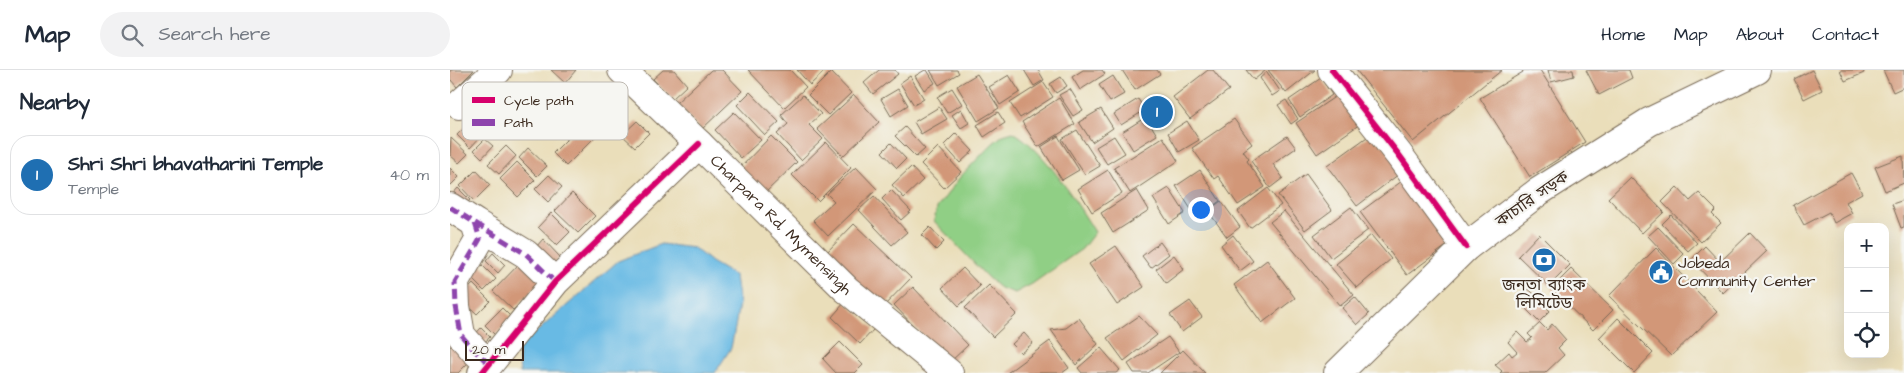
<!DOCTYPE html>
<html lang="en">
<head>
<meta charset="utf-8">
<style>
  :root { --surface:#fff; --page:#f2f2f3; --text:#1f2937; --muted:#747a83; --line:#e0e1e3; --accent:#1f6fb2 }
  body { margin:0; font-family:"Architects Daughter","Noto Sans Bengali",sans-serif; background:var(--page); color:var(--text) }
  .controls { position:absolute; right:15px; bottom:15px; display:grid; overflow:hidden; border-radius:10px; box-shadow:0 5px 20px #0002 }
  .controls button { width:45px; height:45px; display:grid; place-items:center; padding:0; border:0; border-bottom:1px solid var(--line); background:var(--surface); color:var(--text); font:25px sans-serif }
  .scale { position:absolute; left:15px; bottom:12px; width:59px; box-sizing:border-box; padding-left:5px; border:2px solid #3b2a1e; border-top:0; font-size:14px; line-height:18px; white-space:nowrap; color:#3b2a1e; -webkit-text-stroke:4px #f6f6f2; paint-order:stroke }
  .you { position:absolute; left:750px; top:139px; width:18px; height:18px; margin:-12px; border:4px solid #fff; border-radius:50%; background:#1a73e8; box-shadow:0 0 0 8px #1a73e833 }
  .badge { display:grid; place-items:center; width:32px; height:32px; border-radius:50%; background:var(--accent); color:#fff; font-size:16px; font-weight:700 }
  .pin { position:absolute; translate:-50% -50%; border:2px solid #fff; box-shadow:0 1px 5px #0006 }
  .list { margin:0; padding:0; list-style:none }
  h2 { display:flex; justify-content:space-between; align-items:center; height:65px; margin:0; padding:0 20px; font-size:21px }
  h2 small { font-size:16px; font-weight:400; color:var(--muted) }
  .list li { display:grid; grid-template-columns:32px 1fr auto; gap:15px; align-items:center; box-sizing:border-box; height:80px; margin:0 10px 10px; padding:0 10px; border:1px solid var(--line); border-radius:20px }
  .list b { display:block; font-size:19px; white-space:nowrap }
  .list p { margin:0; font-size:16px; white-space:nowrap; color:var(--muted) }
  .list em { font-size:16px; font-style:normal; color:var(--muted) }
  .icon { flex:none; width:28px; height:28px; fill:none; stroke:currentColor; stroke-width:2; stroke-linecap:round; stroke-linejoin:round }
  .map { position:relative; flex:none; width:1454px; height:303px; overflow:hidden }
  header { display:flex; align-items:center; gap:30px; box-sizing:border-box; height:70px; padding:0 25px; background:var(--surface); border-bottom:1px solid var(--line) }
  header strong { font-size:24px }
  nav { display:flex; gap:28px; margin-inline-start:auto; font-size:18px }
  .search { width:350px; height:45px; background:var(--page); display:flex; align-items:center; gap:12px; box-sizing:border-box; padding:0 18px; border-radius:28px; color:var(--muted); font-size:19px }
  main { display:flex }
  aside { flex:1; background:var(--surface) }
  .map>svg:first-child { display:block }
  .green { fill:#90cf85; stroke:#667c52 }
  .water { fill:#68bae4; stroke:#527281 }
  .building { fill:#d29778 }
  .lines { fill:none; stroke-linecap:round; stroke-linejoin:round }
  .minor-casing { stroke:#786955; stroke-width:30 }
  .major-casing { stroke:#786955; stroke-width:30 }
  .minor { stroke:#fff; stroke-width:28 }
  .major { stroke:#fff; stroke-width:28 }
  .quiet { stroke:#8e44ad; stroke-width:5; stroke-dasharray:10 5; stroke-linecap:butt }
  .cycleway-casing { stroke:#f6f6f2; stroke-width:9 }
  .cycleway { stroke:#d6006c; stroke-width:6 }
  .labels { text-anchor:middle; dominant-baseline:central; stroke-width:4.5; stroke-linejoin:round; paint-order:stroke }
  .street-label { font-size:16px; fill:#3b2a1e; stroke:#f6f6f2 }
  .poi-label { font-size:16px; fill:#3b2a1e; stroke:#f6f6f2; text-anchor:start }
  .key { fill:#f6f6f2; stroke:#beb9b2; stroke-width:1 }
  .key-label { font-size:14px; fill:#3b2a1e }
</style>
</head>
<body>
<header>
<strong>Map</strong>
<div class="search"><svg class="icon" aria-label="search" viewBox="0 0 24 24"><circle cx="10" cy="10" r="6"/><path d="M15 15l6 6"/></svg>Search here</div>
<nav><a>Home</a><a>Map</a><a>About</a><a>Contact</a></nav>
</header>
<main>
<aside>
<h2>Nearby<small></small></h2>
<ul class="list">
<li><span class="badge">1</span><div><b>Shri Shri bhavatharini Temple</b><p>Temple</p></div><em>40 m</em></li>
</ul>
</aside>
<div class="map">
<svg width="1454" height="303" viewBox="0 0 1454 303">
  <rect width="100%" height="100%" fill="#f6f6f2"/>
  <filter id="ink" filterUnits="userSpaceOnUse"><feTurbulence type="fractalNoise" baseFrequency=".02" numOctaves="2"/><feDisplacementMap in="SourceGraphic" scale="10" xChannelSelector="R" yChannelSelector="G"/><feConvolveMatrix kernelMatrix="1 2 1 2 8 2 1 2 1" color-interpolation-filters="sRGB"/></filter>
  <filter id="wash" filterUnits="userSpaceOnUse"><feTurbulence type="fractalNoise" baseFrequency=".0096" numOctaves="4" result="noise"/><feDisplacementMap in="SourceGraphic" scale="20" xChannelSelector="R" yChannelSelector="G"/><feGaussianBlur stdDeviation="1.12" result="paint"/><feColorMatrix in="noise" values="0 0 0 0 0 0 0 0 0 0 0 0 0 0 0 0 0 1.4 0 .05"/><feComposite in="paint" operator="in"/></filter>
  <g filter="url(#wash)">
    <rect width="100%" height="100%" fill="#eadeba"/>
    <path class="green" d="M563 62C594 79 626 132 645 162L632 179 582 214 565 223 550 218 537 207 484 151 487 138 510 107 542 74 553 65Z"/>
    <path class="water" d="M211 174 244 178 261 192 285 206 289 234 285 258 281 278 265 303H70L68 278 168 191Z"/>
    <g id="blocks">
      <path class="building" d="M0 0H24L7 17 0 9Z
        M101 0H126L115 13Z
        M213 0H224L237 15 222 29 203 9Z
        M261 0H272L292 21 251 60 226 33Z
        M298 0H340L356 17 334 38Z
        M347 0H376L360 15Z
        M429 0H445L448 4 423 24 414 13Z
        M475 0H477L485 13 474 20 465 6Z
        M480 0H507L509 3 489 15Z
        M574 0H588L594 10 584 16Z
        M633 0H652L655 4 630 20 622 7Z
        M672 0H707L710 4 685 20Z
        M758 0H763L779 20 740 49 723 27Z
        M796 0H816L804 10Z
        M818 0H865L836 23Z
        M906 0H1052L963 72Z
        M1072 0H1090L1135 72 1080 107 1030 28 1073 2Z
        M1098 0H1123L1124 6 1101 12Z
        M1136 0H1179L1182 8 1149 25Z
        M1362 0 1372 20 1354 29 1344 9Z
        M1390 0H1413L1414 3 1395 11Z
        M1433 0H1454V17L1443 22Z
        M381 2 401 23 378 45 358 25Z
        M817 2 830 21 822 26 810 8Z
        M527 4 549 38 528 51 507 16Z
        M559 5 570 22 550 35 539 17Z
        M460 6 474 29 464 35 450 13Z
        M663 6 674 24 660 32 649 15Z
        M611 7 617 16 606 23 600 14Z
        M871 8 882 25 850 47 839 30Z
        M593 12 603 27 570 48 560 33Z
        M502 18 512 34 497 43 487 27Z
        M448 19 458 35 441 46 431 29Z
        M620 19 633 40 623 46 609 25Z
        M300 22 329 52 315 65 287 35Z
        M892 22 913 52 867 84 846 53Z
        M353 25 371 44 359 55 373 69 351 90 327 64 338 54 331 45Z
        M404 25 429 52 393 86 367 59Z
        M609 28 625 54 588 77 572 52Z
        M688 29 695 40 671 55 664 44Z
        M836 30 848 49 841 54 828 35Z
        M489 37 497 49 471 64 464 52Z
        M511 39 519 53 511 58 502 45Z
        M651 39 663 58 642 72 629 52Z
        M284 42 311 70 291 88 265 60Z
        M548 42 555 53 534 67 527 55Z
        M696 47 707 65 683 80 672 62Z
        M784 49 802 74 793 81 799 89 797 91 815 117 788 135 768 106 764 109 742 78Z
        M187 51 199 63 185 77 172 65Z
        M737 51 749 70 729 82 718 63Z
        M134 52 147 65 116 96 103 83Z
        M19 53 32 65 20 78 7 65Z
        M455 57 475 79 466 87 445 66Z
        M627 60 650 96 635 105 612 69Z
        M924 62 953 101 907 136 877 96Z
        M506 63 523 81 510 93 494 75Z
        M321 66 347 92 313 125 288 100Z
        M608 66 629 100 612 110 591 77Z
        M664 66 675 83 657 94 646 77Z
        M837 66 846 78 823 94 833 108 820 118 801 91Z
        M713 67 728 91 680 123 664 98Z
        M1 68 18 84 9 93 0 85Z
        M35 69 43 76 32 88 24 80Z
        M376 72 401 98 368 131 342 105Z
        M441 73 456 89 447 98 432 82Z
        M56 76 66 86 49 104 38 94Z
        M488 77 511 102 494 118 471 94Z
        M78 78 97 96 87 106 69 88Z
        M1453 86 1454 113 1435 121 1425 97Z
        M67 92 85 110 68 127 50 109Z
        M406 97 427 119 378 166 363 150 384 131 377 124Z
        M461 97 473 110 454 128 442 115Z
        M0 98 9 107 0 116Z
        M26 100 40 115 24 131 10 116Z
        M658 100 672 123 642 142 628 119Z
        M750 100 770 131 746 147 726 116Z
        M1401 103 1412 123 1396 132 1402 143 1384 153 1379 142 1354 155 1343 135Z
        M856 104 882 140 855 160 828 125Z
        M99 105 112 117 98 132 85 119Z
        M1180 107 1214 142 1192 163 1158 128Z
        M952 111 999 174 957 205 910 142Z
        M1227 117 1240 131 1249 123 1266 140 1262 144 1271 153 1251 172 1212 132Z
        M8 118 20 130 13 137 1 126Z
        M719 118 735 143 719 154 703 128Z
        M818 118 831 135 800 158 788 141Z
        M441 120 461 141 451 150 432 129Z
        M687 120 699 140 663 163 651 143Z
        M122 123 145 146 128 163 105 141Z
        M424 126 457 162 442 175 409 140Z
        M1454 130V157L1451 158 1442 134Z
        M771 131 790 157 777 167 758 141Z
        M901 137 918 160 881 188 864 165Z
        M834 141 904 225 890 236 820 152Z
        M101 143 120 162 107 175 88 157Z
        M1221 145 1247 173 1238 181 1212 154Z
        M404 154 461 208 431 239 375 184Z
        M480 157 494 172 486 180 472 165Z
        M1208 157 1234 184 1224 194 1198 166Z
        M1300 163 1317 181 1273 223 1241 190 1255 176 1270 192Z
        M1089 164 1120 195 1099 216 1068 186Z
        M783 165 803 191 790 201 771 175Z
        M921 165 941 189 907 218 886 194Z
        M93 169 110 187 103 194 86 177Z
        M710 172 719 184 701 198 692 186Z
        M666 176 694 217 667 235 639 194Z
        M1206 178 1267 242 1221 286 1159 226Z
        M43 183 55 195 48 203 36 191Z
        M724 185 734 199 716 213 706 199Z
        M817 190 845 228 812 253 784 215Z
        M72 191 92 211 63 240 43 221Z
        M31 194 46 209 34 221 19 206Z
        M513 198 530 216 509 236 492 218Z
        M1121 199 1163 240 1143 260 1101 219Z
        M23 214 40 231 27 244 10 228Z
        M539 215 567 244 543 267 515 238Z
        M463 217 518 275 499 293 444 235Z
        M1079 219 1100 241 1089 252 1067 230Z
        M905 227 919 244 907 255 892 238Z
        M740 231 752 247 732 262 720 245Z
        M395 232 424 259 410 274 382 247Z
        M52 238 62 248 45 265 35 255Z
        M689 246 707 265 674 291 657 268Z
        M629 248 648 274 626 295 601 260 616 258Z
        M1168 248 1203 283 1184 303 1149 268Z
        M1090 253 1097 260 1102 254 1116 270 1108 278 1114 285 1095 303H1050L1052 301 1045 295 1059 282 1062 286 1067 282 1058 272 1067 262 1077 272 1082 268 1078 264Z
        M31 258 40 267 28 278 20 270Z
        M574 263 583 273 571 283 562 274Z
        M718 267 729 282 698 303H684L678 294Z
        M7 270 24 287 8 303H0V277Z
        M600 271 619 298 612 303H557Z
        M390 272 413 295 405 303H386L373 289Z
        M651 278 670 300 666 303H632L628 298Z
        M733 280 755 303H710Z"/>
    </g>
  </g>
  <g filter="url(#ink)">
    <use href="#blocks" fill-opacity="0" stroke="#786955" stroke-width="1"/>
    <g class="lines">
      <defs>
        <path id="minor" d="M882 0 949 85 1016 177
          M9 35 48 0
          M0 137 25 153 30 169 5 212 6 236 11 265 24 280 39 294
          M25 153 76 184 105 212
          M32 303 105 212 249 74"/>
        <g id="major">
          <path id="s1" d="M172 0 249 74 396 219 499 303"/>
          <path d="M888 303 1016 177 1088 122 1199 52 1307 0"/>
        </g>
      </defs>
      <use href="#minor" class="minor-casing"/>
      <use href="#major" class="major-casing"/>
      <use href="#minor" class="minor"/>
      <use href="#major" class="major"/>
      <path class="quiet" d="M0 137 25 153 30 169 5 212 6 236 11 265 24 280 39 294
        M25 153 76 184 105 212"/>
      <defs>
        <path id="cycleway" d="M882 0 949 85 1016 177
          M32 303 105 212 249 74"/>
      </defs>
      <use href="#cycleway" class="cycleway-casing"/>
      <use href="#cycleway" class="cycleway"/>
    </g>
  </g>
  <defs>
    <symbol id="bank-disc" viewBox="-11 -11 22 22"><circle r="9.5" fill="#1f6fb2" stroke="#f6f6f2"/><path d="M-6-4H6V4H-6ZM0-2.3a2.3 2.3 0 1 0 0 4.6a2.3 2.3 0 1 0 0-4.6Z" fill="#fff"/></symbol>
    <symbol id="civic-disc" viewBox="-11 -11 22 22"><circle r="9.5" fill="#1f6fb2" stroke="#f6f6f2"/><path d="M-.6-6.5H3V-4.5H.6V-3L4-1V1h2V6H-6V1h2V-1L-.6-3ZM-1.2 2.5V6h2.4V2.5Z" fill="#fff"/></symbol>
  </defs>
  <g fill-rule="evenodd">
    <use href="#bank-disc" x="1080" y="176" width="28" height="28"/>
    <use href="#civic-disc" x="1197" y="188" width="28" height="28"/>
  </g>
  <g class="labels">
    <g class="street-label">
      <text transform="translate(1082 129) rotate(-35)">কাচারি সড়ক</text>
      <text stroke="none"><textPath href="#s1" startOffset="222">Charpara Rd, Mymensingh</textPath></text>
    </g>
    <g class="poi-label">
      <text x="1228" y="193">Jobeda<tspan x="1228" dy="18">Community Center</tspan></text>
      <text x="1094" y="215" text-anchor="middle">জনতা ব্যাংক<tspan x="1094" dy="18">লিমিটেড</tspan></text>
    </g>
  </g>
  <rect x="12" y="12" width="166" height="58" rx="8" class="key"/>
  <rect x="22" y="27" width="23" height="6" fill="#d6006c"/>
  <rect x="22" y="49" width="23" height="7" fill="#8e44ad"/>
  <g class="key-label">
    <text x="54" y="35">Cycle path</text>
    <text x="54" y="57">Path</text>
  </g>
</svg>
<div class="controls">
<button>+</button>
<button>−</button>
<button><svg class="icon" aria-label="locate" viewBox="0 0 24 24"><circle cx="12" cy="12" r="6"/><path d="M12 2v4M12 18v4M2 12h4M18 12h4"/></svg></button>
</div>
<div class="scale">20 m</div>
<div class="you"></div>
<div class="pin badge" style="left:707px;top:42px">1</div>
</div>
</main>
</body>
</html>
